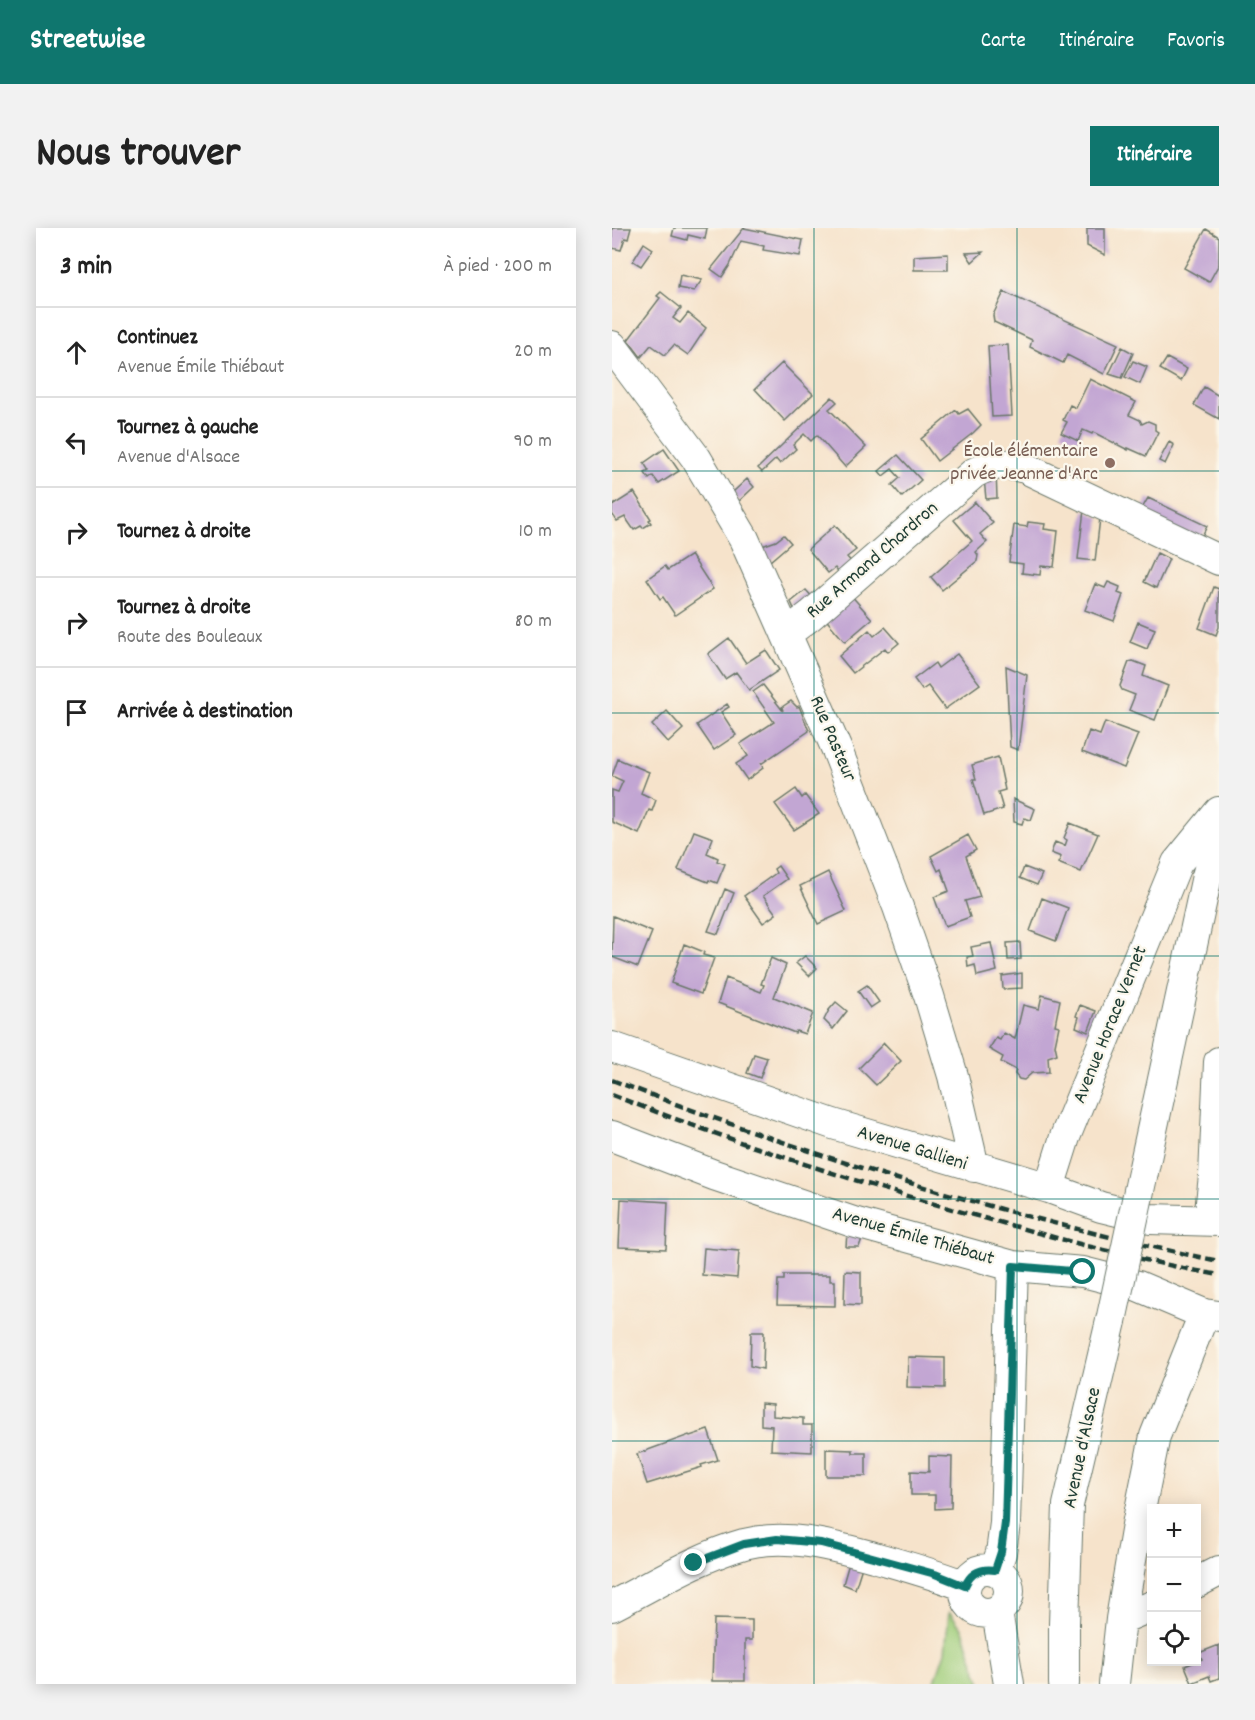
<!DOCTYPE html>
<html lang="fr">
<head>
<meta charset="utf-8">
<style>
  :root { --surface:#fff; --page:#f2f2f2; --text:#222; --muted:#767676; --line:#e0e0e0; --accent:#0f766e }
  body { margin:0; font-family:Dekko,sans-serif; background:var(--page); color:var(--text) }
  .controls { position:absolute; right:18px; bottom:18px; display:grid; overflow:hidden; border-radius:0px; box-shadow:0 3px 15px #0003 }
  .controls button { width:54px; height:54px; display:grid; place-items:center; padding:0; border:0; border-bottom:2px solid var(--line); background:var(--surface); color:var(--text); font:30px sans-serif }
  .stop { position:absolute; width:18px; height:18px; margin:-14px; border:4px solid #0f766e; border-radius:50%; background:#fff }
  .stop.end { background:#0f766e; border-color:#fff; box-shadow:0 2px 6px #0008 }
  .list { margin:0; padding:0; list-style:none }
  h2 { display:flex; justify-content:space-between; align-items:center; height:78px; margin:0; padding:0 24px; font-size:26px }
  h2 small { font-size:20px; font-weight:400; color:var(--muted) }
  .list li { display:grid; grid-template-columns:39px 1fr auto; gap:18px; align-items:center; box-sizing:border-box; height:90px; padding:0 24px; border-top:2px solid var(--line) }
  .list b { display:block; font-size:22px; white-space:nowrap }
  .list p { margin:0; font-size:20px; white-space:nowrap; color:var(--muted) }
  .list em { font-size:20px; font-style:normal; color:var(--muted) }
  .icon { flex:none; width:33px; height:33px; fill:none; stroke:currentColor; stroke-width:2; stroke-linecap:round; stroke-linejoin:round }
  .map { position:relative; flex:none; width:607px; height:1456px; overflow:hidden; border-radius:0px }
  header { display:flex; align-items:center; gap:36px; box-sizing:border-box; height:84px; padding:0 30px; background:var(--accent); color:#fff }
  header strong { font-size:28px }
  nav { display:flex; gap:33px; margin-inline-start:auto; font-size:21px }
  .intro { display:flex; align-items:center; justify-content:space-between; box-sizing:border-box; height:144px; padding:0 36px }
  h1 { margin:0; font-size:42px }
  .button { padding:15px 27px; border-radius:0px; background:var(--accent); color:#fff; font-size:21px; font-weight:700 }
  main { display:flex; gap:36px; padding:0 36px }
  aside { flex:1; background:var(--surface); border-radius:0px; box-shadow:0 3px 15px #0003 }
  .map>svg:first-child { display:block }
  .green { fill:#a1ce7b; stroke:#608658; stroke-width:1.5 }
  .building { fill:#c2a6d3 }
  .lines { fill:none; stroke-linecap:round; stroke-linejoin:round }
  .minor-casing { stroke:#6a7769; stroke-width:32 }
  .minor { stroke:#fff; stroke-width:30 }
  .rail { stroke:#1f3d34; stroke-width:4.5; stroke-dasharray:9 4.5; stroke-linecap:butt }
  .minor-bridge-casing { stroke:#6a7769; stroke-width:32; stroke-linecap:butt }
  .minor-bridge { stroke:#fff; stroke-width:30 }
  .route { stroke:#0f766e; stroke-width:8 }
  .grid { fill:none; stroke:#0f766e; stroke-width:1.5; stroke-opacity:0.55 }
  .education-dot { fill:#8d6e63; stroke:#fbf7ec; stroke-width:2 }
  .labels { text-anchor:middle; dominant-baseline:central; stroke-width:4.5; stroke-linejoin:round; paint-order:stroke }
  .education-label { font-size:20px; fill:#785e54; stroke:#fbf7ec; text-anchor:end }
  .street-label { font-size:20px; fill:#1f3d34; stroke:#fbf7ec }
</style>
</head>
<body>
<header>
<strong>Streetwise</strong>
<nav><a>Carte</a><a>Itinéraire</a><a>Favoris</a></nav>
</header>
<div class="intro"><h1>Nous trouver</h1><a class="button">Itinéraire</a></div>
<main>
<aside>
<h2>3 min<small>À pied · 200 m</small></h2>
<ul class="list">
<li><svg class="icon" aria-label="ahead" viewBox="0 0 24 24"><path d="M12 20V5M6 11l6-6 6 6"/></svg><div><b>Continuez</b><p>Avenue Émile Thiébaut</p></div><em>20 m</em></li>
<li><svg class="icon" aria-label="left" viewBox="0 0 24 24"><path d="M17 20v-9H6M10 6l-5 5 5 5"/></svg><div><b>Tournez à gauche</b><p>Avenue d'Alsace</p></div><em>90 m</em></li>
<li><svg class="icon" aria-label="right" viewBox="0 0 24 24"><path d="M7 20v-9h11M14 6l5 5-5 5"/></svg><div><b>Tournez à droite</b></div><em>10 m</em></li>
<li><svg class="icon" aria-label="right" viewBox="0 0 24 24"><path d="M7 20v-9h11M14 6l5 5-5 5"/></svg><div><b>Tournez à droite</b><p>Route des Bouleaux</p></div><em>80 m</em></li>
<li><svg class="icon" aria-label="arrive" viewBox="0 0 24 24"><path d="M6 21V4h12l-3 4 3 4H6"/></svg><div><b>Arrivée à destination</b></div></li>
</ul>
</aside>
<div class="map">
<svg width="607" height="1456" viewBox="0 0 607 1456">
  <rect width="100%" height="100%" fill="#fbf7ec"/>
  <filter id="ink" filterUnits="userSpaceOnUse"><feTurbulence type="fractalNoise" baseFrequency=".0167" numOctaves="2"/><feDisplacementMap in="SourceGraphic" scale="12" xChannelSelector="R" yChannelSelector="G"/><feConvolveMatrix kernelMatrix="1 2 1 2 8 2 1 2 1" color-interpolation-filters="sRGB"/></filter>
  <filter id="wash" filterUnits="userSpaceOnUse"><feTurbulence type="fractalNoise" baseFrequency=".008" numOctaves="4" result="noise"/><feDisplacementMap in="SourceGraphic" scale="24" xChannelSelector="R" yChannelSelector="G"/><feGaussianBlur stdDeviation="1.35" result="paint"/><feColorMatrix in="noise" values="0 0 0 0 0 0 0 0 0 0 0 0 0 0 0 0 0 1.4 0 .05"/><feComposite in="paint" operator="in"/></filter>
  <g filter="url(#wash)">
    <rect width="100%" height="100%" fill="#f6e3cb"/>
    <path class="green" d="M337 1384 351 1402 369 1456H322L333 1424Z"/>
    <g id="blocks">
      <path class="building" d="M0 0H19L16 11 13 10 9 22 0 20Z
        M62 0H95L93 11 76 7 75 12 60 8Z
        M132 0 191 12 188 28 151 22 152 18 129 13 118 37 110 49 99 41Z
        M475 0H493V27L475 18Z
        M594 1 607 9V36L597 54 572 40Z
        M32 15 41 21 29 38 21 33Z
        M371 24 360 34 354 25Z
        M336 26V42H302V28Z
        M68 47 90 52 82 63 66 60Z
        M49 64 69 80 61 90 68 95 76 85 94 100 76 127 62 117 53 127 39 117 29 129 16 112 48 70 45 68Z
        M392 64 506 116 492 146 455 127 451 135 418 119 420 112 382 94 381 87Z
        M396 117 400 188 380 189 376 118Z
        M510 119 521 125 510 150 497 146Z
        M555 130 575 141 569 153 548 141Z
        M521 133 535 139 528 156 513 149Z
        M170 135 201 166 173 193 143 161Z
        M478 151 524 174 517 187 528 192 530 196 536 193 543 196V202L546 204 534 228 516 220V222L481 204 480 206 471 202 466 213 449 205 455 194 451 192 458 177 464 180Z
        M592 159 607 168V191L582 177Z
        M220 169 225 174 217 181 254 219 233 239 205 207 199 213 192 206 181 217 184 221 168 236 164 231 150 244 146 240Z
        M356 181 369 197 361 205 325 233 309 211 344 182 347 186Z
        M557 214 562 217 553 236 547 233Z
        M52 221 67 243 47 256 41 248 37 251 33 245 37 243 32 235Z
        M286 227 309 252 290 269 280 257 288 250 280 241 271 248 267 243Z
        M384 243 385 270 374 271 372 250Z
        M135 251 142 259 126 274 121 264Z
        M22 264 39 291 37 292 39 295 31 300 29 298 22 302 13 289 5 293 0 286V278Z
        M536 270 595 298 587 314 527 286Z
        M363 274 381 295 368 306 375 314 364 324 366 327 365 333 330 362 319 349 360 313 342 292Z
        M472 282 488 290 483 333 466 331Z
        M416 294 433 296 432 301 446 303 442 339 429 338 428 347 410 345 411 336 397 334 402 297 415 299Z
        M223 297 244 322 235 329 243 338 230 349 223 340 216 345 196 321Z
        M172 307 179 315 158 333 150 318 164 313Z
        M545 325 557 331 544 360 532 354Z
        M79 327 101 361 63 387 51 369 48 371 35 351 53 338 56 342Z
        M496 354 508 359 506 365 511 367 502 393 473 382 483 356 493 360Z
        M602 359 607 361V399L604 407 587 400Z
        M194 362 202 371 184 385 179 374Z
        M237 365 260 391 233 414 211 388Z
        M526 394 543 401 535 421 518 414Z
        M273 399 287 415 276 424 273 420 241 445 227 428 257 402 262 408Z
        M117 410 134 435 154 422 167 442 137 462 124 444 113 451 96 426Z
        M345 426 368 456 333 481 316 458 310 462 302 451 323 435 326 440Z
        M521 433 534 438 531 448 556 458 543 492 517 482 523 467 510 462 508 458 517 434Z
        M394 438 415 447 406 522 398 519Z
        M151 457 171 483 170 479 179 473 185 479 187 478 197 503 149 536 151 540 135 552 124 536 136 528 128 516 162 494 141 464Z
        M115 476 117 479 109 484 124 507 102 522 85 497Z
        M55 483 71 501 56 515 40 497Z
        M493 494 526 506 512 540 470 524 477 503 488 507Z
        M386 529 393 562 386 564 391 581 372 587 361 551H364L360 537Z
        M6 531 37 544 29 565 44 572 40 583 37 582 27 606 0 594V562L6 564 11 553 0 548Z
        M184 561 190 570 193 567 207 586 182 602 163 576Z
        M401 571 423 581 419 592 412 590 410 596 402 594Z
        M458 595 486 606 469 644 446 635 449 629 439 625 443 614 453 618 455 612 452 610Z
        M82 603 101 610 95 625 106 630 105 633 113 636 105 655 97 652 96 654 66 642Z
        M356 607 364 622 354 628 368 669 353 673 358 689 333 698 322 669 337 663 329 641 326 643 319 628Z
        M166 638 175 651 151 668 164 686 151 695 132 668 164 645 162 641Z
        M412 639 430 646 425 657 408 650Z
        M216 644 234 683 206 696 188 658Z
        M113 661 122 665 106 706 96 703Z
        M430 670 456 680 444 713 418 703Z
        M1 688 40 704 26 739 0 729Z
        M408 714 409 731 396 732 395 715Z
        M379 715 385 743 365 748 363 737 356 739 355 729 361 728 359 719Z
        M72 716 92 724 91 727 102 730 89 766 59 755Z
        M193 728 205 740 197 748 184 735Z
        M159 730 174 737 162 769 201 785 193 806 184 803 183 805 106 775 114 750 149 764 152 757 149 756Z
        M410 745V760L391 761 390 748Z
        M255 757 267 774 258 780 246 763Z
        M430 767 448 772 443 797 447 798 443 817 445 826 436 829 437 844 420 845 412 852 407 851 403 846 404 842 389 834 391 829 377 821 384 810 388 812 392 805 403 811 411 777 427 781Z
        M224 774 235 783 221 801 212 792 217 782Z
        M468 777 484 783 476 804 464 799 467 789 464 788Z
        M272 815 289 833 264 857 247 840Z
        M142 826 155 830 148 850 135 845Z
        M9 971 56 974 54 1021 7 1019Z
        M235 1004 251 1008 247 1019H234Z
        M92 1020 127 1023 125 1050 90 1047Z
        M233 1043 249 1044V1077L232 1076Z
        M172 1047H218V1053H223V1078L165 1077 166 1052H172Z
        M139 1104H152L151 1141 138 1138Z
        M296 1129 333 1130V1160L295 1159Z
        M149 1175 161 1176V1188L191 1190V1197H200V1224L159 1222 160 1198 149 1197Z
        M96 1202 106 1232 89 1237 90 1239 35 1256 25 1226 77 1207 78 1208Z
        M214 1221 241 1222V1225H254V1248H214Z
        M317 1228 340 1229 339 1280 323 1281V1267H299V1243L317 1244Z
        M237 1335 250 1339 243 1361 231 1356Z
        M102 1391 140 1392V1412H133V1453H100Z
        M607 1417V1450L599 1453 597 1448 580 1455 573 1438 590 1431 587 1425Z"/>
    </g>
  </g>
  <g filter="url(#ink)">
    <use href="#blocks" fill-opacity="0" stroke="#6a7769" stroke-width="1.5"/>
    <g class="lines">
      <defs>
        <path id="minor" d="M0 118 84 230 132 311 171 399 225 522 286 679 317 768 341 848 362 939
          M174 406 199 387 362 245C382 234 392 235 413 240L607 332
          M0 819 221 896 437 960 489 979 538 991 607 993
          M0 908 102 947 241 994 401 1038 471 1044 526 1058 592 1086 607 1088
          M531 944 595 648 607 606
          M437 960 453 909 565 635 607 584
          M597 992 602 948 607 834
          M353 1363a22 22 0 1 1 44 0a22 22 0 1 1-44 0Z
          M383 1342 389 1325 393 1295 401 1038
          M584 1355 607 1343
          M0 1378C43 1356 86 1329 132 1316 176 1305 220 1318 262 1329 293 1338 323 1346 353 1358
          M385 1384 397 1456
          M509 1391 540 1378
          M452 1456V1396L456 1277 499 1093
          M502 1456 509 1391 525 1297 543 1208 592 1086"/>
      </defs>
      <use href="#minor" class="minor-casing"/>
      <use href="#minor" class="minor"/>
      <path class="rail" d="M0 852C197 928 399 991 607 1033
        M0 867C129 917 260 960 394 996 465 1016 535 1034 607 1047"/>
      <defs>
        <path id="minor-bridge" d="M499 1093 531 944"/>
      </defs>
      <use href="#minor-bridge" class="minor-bridge-casing"/>
      <use href="#minor-bridge" class="minor-bridge"/>
    </g>
  </g>
  <g class="lines" filter="url(#ink)">
    <path class="route" d="M82 1335 132 1316 165 1311 209 1315 323 1346 353 1358C359 1344 369 1340 383 1342L389 1324 393 1295 401 1038 471 1044"/>
  </g>
  <path class="grid" d="M202 0V1456M405 0V1456M0 243H607M0 485H607M0 728H607M0 971H607M0 1213H607"/>
  <circle class="education-dot" cx="498" cy="235" r="6"/>
  <g class="labels">
    <g class="education-label">
      <text x="486" y="224">École élémentaire<tspan x="486" dy="23">privée Jeanne d'Arc</tspan></text>
    </g>
    <g class="street-label">
      <text transform="translate(261 333) rotate(-41)">Rue Armand Chardron</text>
      <text transform="translate(220 511) rotate(67)">Rue Pasteur</text>
      <text transform="translate(499 797) rotate(-68)">Avenue Horace Vernet</text>
      <text transform="translate(300 921) rotate(17)">Avenue Gallieni</text>
      <text transform="translate(301 1009) rotate(16)">Avenue Émile Thiébaut</text>
      <text transform="translate(471 1220) rotate(-78)">Avenue d'Alsace</text>
    </g>
  </g>
</svg>
<div class="controls">
<button>+</button>
<button>−</button>
<button><svg class="icon" aria-label="locate" viewBox="0 0 24 24"><circle cx="12" cy="12" r="6"/><path d="M12 2v4M12 18v4M2 12h4M18 12h4"/></svg></button>
</div>
<div class="stop" style="left:471px;top:1044px"></div>
<div class="stop end" style="left:82px;top:1335px"></div>
</div>
</main>
</body>
</html>
